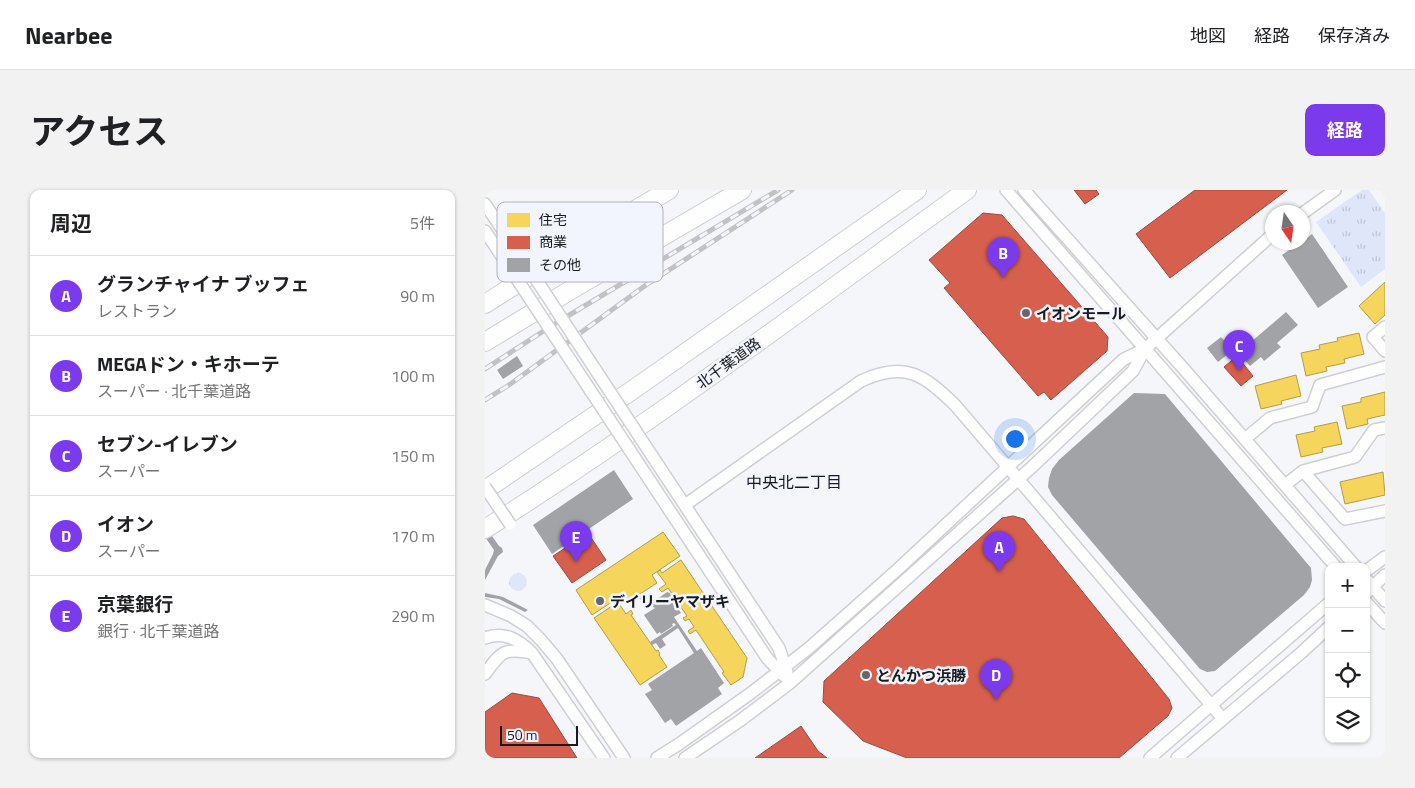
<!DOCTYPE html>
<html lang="ja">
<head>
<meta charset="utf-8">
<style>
  :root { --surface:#fff; --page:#f2f2f2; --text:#202124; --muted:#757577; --line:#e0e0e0; --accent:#7c3aed }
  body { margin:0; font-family:"Titillium Web","Noto Sans JP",sans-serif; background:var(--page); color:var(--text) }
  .controls { position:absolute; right:15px; bottom:15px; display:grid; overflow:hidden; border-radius:10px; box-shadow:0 1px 4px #0004 }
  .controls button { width:45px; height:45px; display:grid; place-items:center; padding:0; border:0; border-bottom:1px solid var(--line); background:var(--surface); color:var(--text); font:25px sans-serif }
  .compass { position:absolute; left:780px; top:15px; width:45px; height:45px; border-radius:50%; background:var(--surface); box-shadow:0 1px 4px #0004; rotate:167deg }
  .scale { position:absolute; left:15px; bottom:12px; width:78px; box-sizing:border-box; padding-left:5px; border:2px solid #181a1e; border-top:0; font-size:14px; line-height:18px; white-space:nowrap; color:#181a1e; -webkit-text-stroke:4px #f2f5fd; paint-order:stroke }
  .you { position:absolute; left:529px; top:248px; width:18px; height:18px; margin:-12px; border:4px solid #fff; border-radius:50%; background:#1a73e8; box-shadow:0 0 0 8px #1a73e833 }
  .badge { display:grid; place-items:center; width:32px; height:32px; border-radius:50%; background:var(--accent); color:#fff; font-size:16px; font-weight:700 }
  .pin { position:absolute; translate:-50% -41px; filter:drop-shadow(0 1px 2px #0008) }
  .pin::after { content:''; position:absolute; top:26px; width:18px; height:15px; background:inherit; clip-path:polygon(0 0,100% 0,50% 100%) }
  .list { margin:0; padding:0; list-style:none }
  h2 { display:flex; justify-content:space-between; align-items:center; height:65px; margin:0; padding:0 20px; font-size:21px }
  h2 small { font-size:16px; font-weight:400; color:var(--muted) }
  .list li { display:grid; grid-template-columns:32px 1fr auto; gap:15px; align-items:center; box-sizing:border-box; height:80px; padding:0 20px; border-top:1px solid var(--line) }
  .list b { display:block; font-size:19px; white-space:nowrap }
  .list p { margin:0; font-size:16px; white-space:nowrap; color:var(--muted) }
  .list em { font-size:16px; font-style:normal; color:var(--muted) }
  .icon { flex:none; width:28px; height:28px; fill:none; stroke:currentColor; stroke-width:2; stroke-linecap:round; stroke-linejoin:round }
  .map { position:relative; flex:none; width:900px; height:568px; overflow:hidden; border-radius:10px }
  header { display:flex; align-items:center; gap:30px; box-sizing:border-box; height:70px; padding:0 25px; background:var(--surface); border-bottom:1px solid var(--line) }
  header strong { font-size:24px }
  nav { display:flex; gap:28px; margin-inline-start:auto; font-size:18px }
  .intro { display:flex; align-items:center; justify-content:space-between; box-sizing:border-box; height:120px; padding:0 30px }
  h1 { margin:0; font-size:35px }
  .button { padding:12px 22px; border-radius:10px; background:var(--accent); color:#fff; font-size:18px; font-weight:700 }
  main { display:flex; gap:30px; padding:0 30px }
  aside { flex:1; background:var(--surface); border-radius:10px; box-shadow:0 1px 4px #0004 }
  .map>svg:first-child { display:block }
  .grass { fill:url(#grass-tufts) }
  .homes { fill:#f6d55c; stroke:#b39d49 }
  .shops { fill:#d6604d; stroke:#9d4b3f }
  .building { fill:#a1a3a7 }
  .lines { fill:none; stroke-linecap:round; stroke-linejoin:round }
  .minor-casing { stroke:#cfd0d4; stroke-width:14 }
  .highway-casing { stroke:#cfd0d4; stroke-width:20 }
  .minor { stroke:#fefefe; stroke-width:11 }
  .highway { stroke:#fefefe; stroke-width:18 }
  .rail-casing { stroke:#c2c2c4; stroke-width:5 }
  .rail { stroke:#f2f5fd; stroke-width:3; stroke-dasharray:9; stroke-linecap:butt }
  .minor-bridge-casing { stroke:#cfd0d4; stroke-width:14; stroke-linecap:butt }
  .minor-bridge { stroke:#fefefe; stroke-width:11 }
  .poi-dot { fill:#65676b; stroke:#f2f5fd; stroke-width:2 }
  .labels { text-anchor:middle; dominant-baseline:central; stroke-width:5; stroke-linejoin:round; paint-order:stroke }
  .poi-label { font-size:15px; font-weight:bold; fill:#181a1e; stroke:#f2f5fd; text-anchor:start }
  .street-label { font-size:15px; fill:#181a1e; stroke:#f2f5fd }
  .neighbourhood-label { font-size:16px; fill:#181a1e; stroke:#f2f5fd }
  .key { fill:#f2f5fd; stroke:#b1b3ba; stroke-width:1 }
  .key-label { font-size:14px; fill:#181a1e }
</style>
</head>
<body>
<header>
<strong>Nearbee</strong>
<nav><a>地図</a><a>経路</a><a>保存済み</a></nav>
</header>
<div class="intro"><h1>アクセス</h1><a class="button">経路</a></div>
<main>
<aside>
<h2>周辺<small>5件</small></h2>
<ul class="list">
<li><span class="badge">A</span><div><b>グランチャイナ ブッフェ</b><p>レストラン</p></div><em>90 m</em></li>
<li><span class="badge">B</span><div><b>MEGAドン・キホーテ</b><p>スーパー · 北千葉道路</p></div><em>100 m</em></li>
<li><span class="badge">C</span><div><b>セブン-イレブン</b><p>スーパー</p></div><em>150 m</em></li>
<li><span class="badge">D</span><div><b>イオン</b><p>スーパー</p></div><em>170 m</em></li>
<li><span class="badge">E</span><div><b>京葉銀行</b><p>銀行 · 北千葉道路</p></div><em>290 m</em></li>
</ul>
</aside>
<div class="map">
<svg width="900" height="568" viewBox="0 0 900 568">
  <defs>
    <pattern id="grass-tufts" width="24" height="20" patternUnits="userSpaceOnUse" patternTransform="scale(1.25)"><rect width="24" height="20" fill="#dfe6f9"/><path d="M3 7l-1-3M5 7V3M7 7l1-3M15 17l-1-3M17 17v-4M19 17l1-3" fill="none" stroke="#bfc5d5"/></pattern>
  </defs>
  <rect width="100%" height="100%" fill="#f5f6fa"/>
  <path class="grass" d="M877 0H884L900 23V79L876 97 831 32Z
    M24 392a9 9 0 1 1 18 0a9 9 0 1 1-18 0Z"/>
  <path class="homes" d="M900 92V125L890 134 874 116Z
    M874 143 879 164 859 169 860 173 841 177 842 181 821 186 816 163 835 159 834 155 853 151 852 148Z
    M811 185 816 206 796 211 797 214 776 219 770 196Z
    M900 202V225L882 229 883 234 862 239 857 216 876 212V208Z
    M852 232 857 254 837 258 838 262 816 267 811 245 830 241 829 237Z
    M898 282 900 305 860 314 855 292Z
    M178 342 195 366 167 385 172 393 141 413 136 406 107 425 91 400Z
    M196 370 262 468 258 487 246 495 237 483 239 482 211 440 205 444 203 441 209 437 204 429 200 431 198 428 202 426 183 398 177 402 174 399 181 394 172 382 175 380 177 383Z
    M131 409 141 424 146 420 148 424 146 425 171 461 173 460 175 464 174 465 182 477 155 495 109 428 130 414 128 411Z"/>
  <path class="shops" d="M589 0H611L614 4 600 14Z
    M710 0H802L685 88 651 44Z
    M498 23 517 25 623 147 622 161 566 210 559 202 553 206 459 98 465 93 444 70Z
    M752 166 768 186 756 196 739 177Z
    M528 326 539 329 684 509 687 518 683 526 634 568H422L378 551 338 512 339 491 517 328Z
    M103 343 121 370 87 393 68 366Z
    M27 503 54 508 92 568H0V522Z
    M316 536 333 561 342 568H270Z"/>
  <path class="building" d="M827 44 863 97 833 118 797 65 815 52H818V51Z
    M801 122 813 135 792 153 796 157 779 171 776 167 765 176 753 163Z
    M736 147 748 160 733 172 722 158Z
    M32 166 38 176 18 189 12 180Z
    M649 203 680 204 826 378 827 390 825 397 819 405 730 481 722 482 715 479 567 305 563 297 564 288 567 279 574 270Z
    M129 280 148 309 67 364 48 335Z
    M0 336 14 356 17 358 18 362 13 366 0 390V380L8 364 9 360 0 347Z
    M182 402 185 403 191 415 192 414 195 419 194 420 196 423 189 427 212 461 216 458 239 493 233 498 237 504 191 536 186 529 180 533 160 504 167 500 163 494 209 463 193 438 177 449 181 455 175 459 171 453 167 455 165 452 191 435 189 433 187 434 188 436 176 444 175 442 172 444 159 425 170 418 151 407 155 405 174 415 171 410Z
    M0 403 18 407 43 420 40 422 14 409 0 407Z"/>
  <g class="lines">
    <defs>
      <path id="minor" d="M521 0 851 377
        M539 0 698 178 871 377
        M0 14 39 71
        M818 23 850 0
        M0 41 26 80
        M900 137 888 147 900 161
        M900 238 889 240 870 267 818 281 860 329 900 321
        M156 249 294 458 302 482
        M760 249 785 228 827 217 835 195 900 177
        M144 259 282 468 299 486
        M800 295 818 281
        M200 315 376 191C420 171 438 184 470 215L738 529
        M881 381 900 367
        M881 389 900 411
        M881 403 900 385
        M881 412 900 433
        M0 415 26 426 42 436 56 450 72 469 139 568
        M0 448C19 441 33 449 47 463
        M0 484C17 461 18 458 47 463L119 568
        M172 568 194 554 266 503 324 458 412 380 639 169 660 159 788 44
        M200 568 256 530 305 493 547 277 648 181 660 159
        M665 568 844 413
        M692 568 816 463 844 437"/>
      <path id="highway" d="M0 114 128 33 184 0
        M0 152 84 101 257 0
        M0 300 149 199 432 0
        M0 339C166 234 323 115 482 0"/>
    </defs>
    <use href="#minor" class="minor-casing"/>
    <use href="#highway" class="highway-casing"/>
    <use href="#minor" class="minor"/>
    <use href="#highway" class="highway"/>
    <defs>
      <path id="rail" d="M0 179 71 133 293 0
        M0 210 24 195 161 95 307 0"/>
    </defs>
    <use href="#rail" class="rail-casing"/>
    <use href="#rail" class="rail"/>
    <defs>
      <path id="minor-bridge" d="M39 71 156 249
        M26 80 144 259
        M0 297 25 334"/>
    </defs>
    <use href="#minor-bridge" class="minor-bridge-casing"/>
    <use href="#minor-bridge" class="minor-bridge"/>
  </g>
  <g class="poi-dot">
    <circle cx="541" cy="123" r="5"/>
    <circle cx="115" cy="411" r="5"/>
    <circle cx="381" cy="485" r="5"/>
  </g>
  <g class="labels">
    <g class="poi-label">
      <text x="551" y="123">イオンモール</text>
      <text x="125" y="411">デイリーヤマザキ</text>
      <text x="391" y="485">とんかつ浜勝</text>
    </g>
    <g class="street-label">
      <text transform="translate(243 173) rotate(-36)">北千葉道路</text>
    </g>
    <g class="neighbourhood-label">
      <text x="309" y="292">中央北二丁目</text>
    </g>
  </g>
  <rect x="12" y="12" width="166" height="80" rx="8" class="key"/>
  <rect x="22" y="23" width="23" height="14" fill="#f6d55c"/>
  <rect x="22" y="46" width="23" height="13" fill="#d6604d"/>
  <rect x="22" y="68" width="23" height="14" fill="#a1a3a7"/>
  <g class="key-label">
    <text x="54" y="35">住宅</text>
    <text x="54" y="57">商業</text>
    <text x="54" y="80">その他</text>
  </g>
</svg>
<div class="controls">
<button>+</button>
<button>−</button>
<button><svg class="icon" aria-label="locate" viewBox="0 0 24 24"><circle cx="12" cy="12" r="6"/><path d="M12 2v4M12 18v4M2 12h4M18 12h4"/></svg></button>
<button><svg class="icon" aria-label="layers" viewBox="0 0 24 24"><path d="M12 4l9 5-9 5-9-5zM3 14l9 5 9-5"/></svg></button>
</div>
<svg class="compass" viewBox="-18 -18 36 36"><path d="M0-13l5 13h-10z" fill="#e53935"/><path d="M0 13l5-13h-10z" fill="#757577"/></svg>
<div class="scale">50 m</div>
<div class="you"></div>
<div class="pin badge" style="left:514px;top:382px">A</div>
<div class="pin badge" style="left:518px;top:88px">B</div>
<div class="pin badge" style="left:754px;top:181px">C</div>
<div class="pin badge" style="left:511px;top:510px">D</div>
<div class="pin badge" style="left:91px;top:372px">E</div>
</div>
</main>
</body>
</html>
